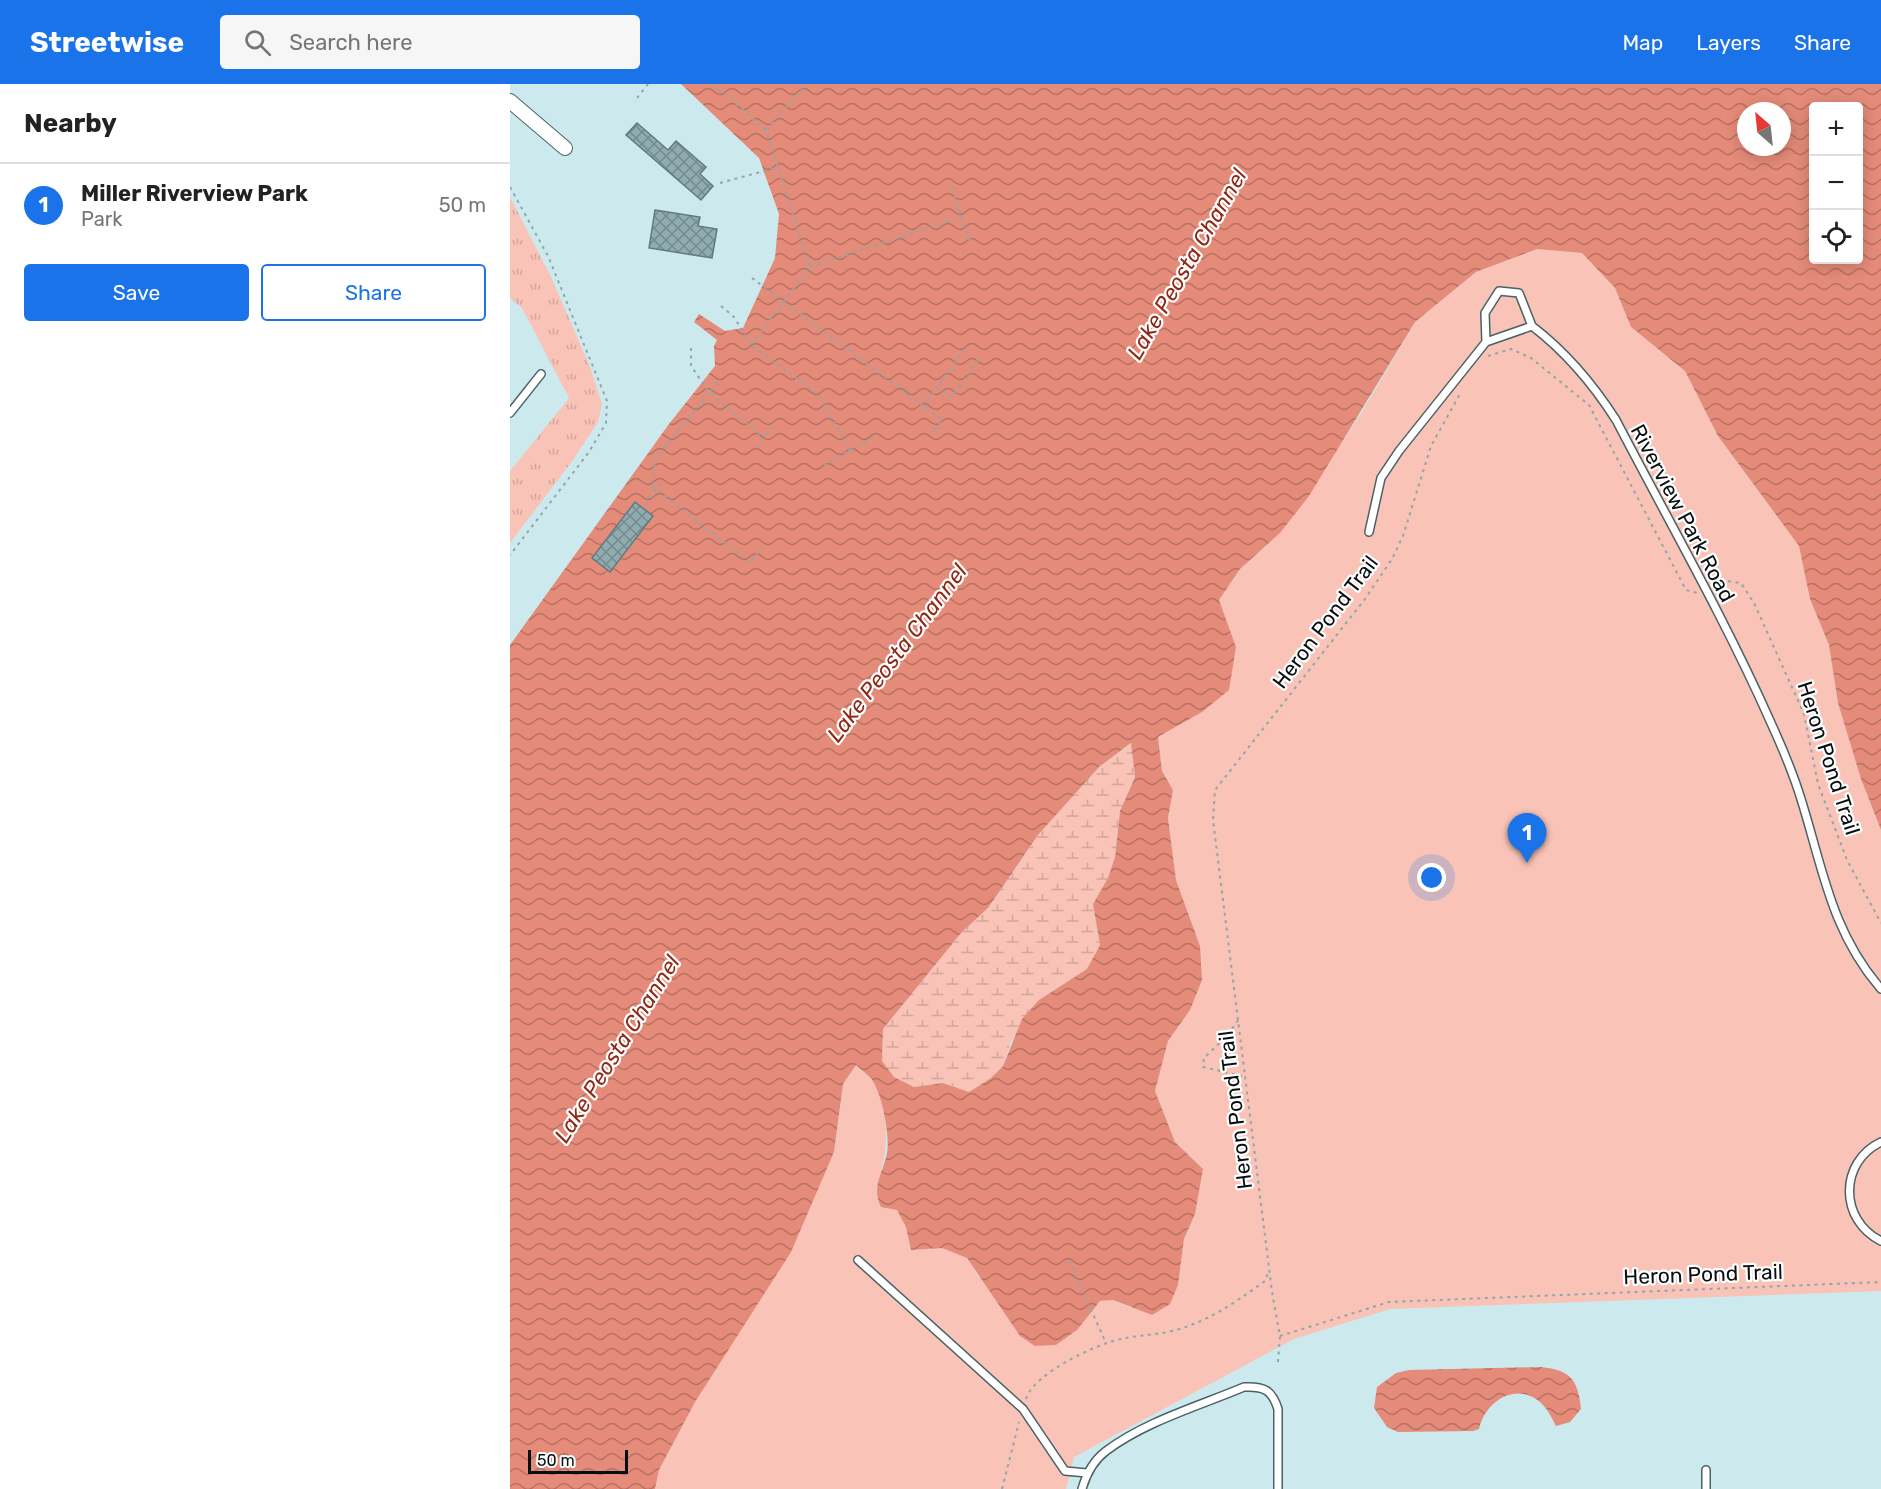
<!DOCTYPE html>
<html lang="en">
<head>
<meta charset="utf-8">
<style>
  :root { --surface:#fff; --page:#f6f6f6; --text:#222; --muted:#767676; --line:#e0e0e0; --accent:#1a73e8 }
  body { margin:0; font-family:Rubik,sans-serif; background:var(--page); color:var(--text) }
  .controls { position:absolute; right:18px; top:18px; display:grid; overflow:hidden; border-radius:6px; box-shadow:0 3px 15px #0003 }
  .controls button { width:54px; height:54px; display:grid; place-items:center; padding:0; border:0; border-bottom:2px solid var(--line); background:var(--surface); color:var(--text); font:30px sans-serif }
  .compass { position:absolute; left:1227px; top:18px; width:54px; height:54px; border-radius:50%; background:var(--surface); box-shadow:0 3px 15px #0003; rotate:333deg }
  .scale { position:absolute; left:18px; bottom:15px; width:100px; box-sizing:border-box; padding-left:6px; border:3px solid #061012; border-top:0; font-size:16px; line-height:21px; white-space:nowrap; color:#061012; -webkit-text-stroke:4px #fff; paint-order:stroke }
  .you { position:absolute; left:922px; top:794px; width:21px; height:21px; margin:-15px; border:4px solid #fff; border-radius:50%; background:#1a73e8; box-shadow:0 0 0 9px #1a73e833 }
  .badge { display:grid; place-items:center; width:39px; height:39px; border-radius:50%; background:var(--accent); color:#fff; font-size:20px; font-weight:700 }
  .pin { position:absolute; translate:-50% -50px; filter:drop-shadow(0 2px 3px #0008) }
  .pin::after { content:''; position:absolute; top:32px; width:21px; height:18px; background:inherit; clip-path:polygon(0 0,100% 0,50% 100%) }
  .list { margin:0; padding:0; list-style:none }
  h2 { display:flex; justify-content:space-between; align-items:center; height:78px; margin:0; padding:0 24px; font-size:26px }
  h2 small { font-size:20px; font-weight:400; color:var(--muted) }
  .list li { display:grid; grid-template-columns:39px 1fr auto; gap:18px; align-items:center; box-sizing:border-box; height:84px; padding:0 24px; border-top:2px solid var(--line) }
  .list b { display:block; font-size:22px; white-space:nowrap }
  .list p { margin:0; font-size:20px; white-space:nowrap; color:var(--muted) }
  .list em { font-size:20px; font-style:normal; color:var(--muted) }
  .actions { display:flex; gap:12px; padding:18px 24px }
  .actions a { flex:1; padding:14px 0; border:2px solid var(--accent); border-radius:6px; text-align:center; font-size:21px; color:var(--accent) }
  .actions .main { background:var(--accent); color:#fff }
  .icon { flex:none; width:33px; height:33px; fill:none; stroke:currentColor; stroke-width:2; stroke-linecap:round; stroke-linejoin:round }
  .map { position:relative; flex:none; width:1371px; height:1405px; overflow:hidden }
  header { display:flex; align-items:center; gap:36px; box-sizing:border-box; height:84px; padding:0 30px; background:var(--accent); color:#fff }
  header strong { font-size:28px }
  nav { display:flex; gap:33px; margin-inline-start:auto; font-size:21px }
  .search { width:420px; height:54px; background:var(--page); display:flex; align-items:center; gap:15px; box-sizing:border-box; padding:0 21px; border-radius:6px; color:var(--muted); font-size:22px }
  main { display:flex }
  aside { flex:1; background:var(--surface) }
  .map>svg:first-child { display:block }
  .grass { fill:url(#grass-tufts) }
  .wetland { fill:url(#wetland-marsh) }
  .green { fill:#f9c3b7 }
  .water { fill:url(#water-waves); fill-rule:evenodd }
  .building { fill:url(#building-cross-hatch); stroke:#607b7f; stroke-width:1.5 }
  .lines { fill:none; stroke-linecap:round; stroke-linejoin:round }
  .service-casing { stroke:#486266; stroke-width:10 }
  .minor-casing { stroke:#486266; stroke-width:16 }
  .path { stroke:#8fa7aa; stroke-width:2; stroke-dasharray:3 4.5; stroke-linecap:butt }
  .service { stroke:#fff; stroke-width:7 }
  .minor { stroke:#fff; stroke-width:14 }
  .path-bridge { stroke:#8fa7aa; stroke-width:2; stroke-dasharray:3 4.5; stroke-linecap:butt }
  .labels { text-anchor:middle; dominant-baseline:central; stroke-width:4.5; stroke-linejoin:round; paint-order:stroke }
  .street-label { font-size:21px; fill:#061012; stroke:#fff }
  .water-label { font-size:22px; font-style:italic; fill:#912715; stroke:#fff }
</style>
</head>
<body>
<header>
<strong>Streetwise</strong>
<div class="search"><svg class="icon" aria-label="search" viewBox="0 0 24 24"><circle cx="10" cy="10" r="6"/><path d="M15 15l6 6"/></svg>Search here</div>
<nav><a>Map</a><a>Layers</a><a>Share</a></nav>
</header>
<main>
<aside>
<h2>Nearby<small></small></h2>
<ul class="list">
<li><span class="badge">1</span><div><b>Miller Riverview Park</b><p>Park</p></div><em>50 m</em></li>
</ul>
<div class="actions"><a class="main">Save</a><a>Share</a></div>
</aside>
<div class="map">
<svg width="1371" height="1405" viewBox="0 0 1371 1405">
  <defs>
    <pattern id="grass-tufts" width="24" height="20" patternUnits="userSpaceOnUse" patternTransform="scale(1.5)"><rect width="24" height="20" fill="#f9c3b7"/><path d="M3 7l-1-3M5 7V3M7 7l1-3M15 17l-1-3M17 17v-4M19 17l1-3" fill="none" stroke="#d4a69c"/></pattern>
    <pattern id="wetland-marsh" width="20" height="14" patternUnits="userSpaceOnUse" patternTransform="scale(1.5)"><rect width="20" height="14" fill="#f9c3b7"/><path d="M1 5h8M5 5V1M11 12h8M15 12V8" fill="none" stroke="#d4a69c"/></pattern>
    <pattern id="water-waves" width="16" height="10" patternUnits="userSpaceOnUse" patternTransform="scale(1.5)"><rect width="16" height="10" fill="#e58b79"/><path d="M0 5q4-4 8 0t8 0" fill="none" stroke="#b87062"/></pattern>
    <pattern id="building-cross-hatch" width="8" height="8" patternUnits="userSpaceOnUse" patternTransform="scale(1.5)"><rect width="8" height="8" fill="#90acb0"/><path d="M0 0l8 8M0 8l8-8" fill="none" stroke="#748b8e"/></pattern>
  </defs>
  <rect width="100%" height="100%" fill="#cceaee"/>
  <path class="grass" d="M0 113 41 193 79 280 92 320 88 338 63 376 0 459V387L59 314 12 224 0 214Z"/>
  <path class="wetland" d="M622 659 625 692 610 727 605 773 598 794 583 820 590 861 577 885 529 916 501 958 493 982 481 994 459 1008 433 999 404 1003 384 993 372 978 373 945 451 849 478 824 528 751 589 683Z"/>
  <path class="green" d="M1027 165 1072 169 1105 204 1121 243 1175 287 1208 352 1289 462 1300 515 1319 561 1328 619 1351 695 1371 746V1207L880 1225 784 1255 564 1373 556 1405H145L149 1386 185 1318 227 1251 324 1068 333 1000 346 981C351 986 358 991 363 997 378 1016 379 1064 371 1085L396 1143 401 1166 432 1164 457 1174 469 1193 546 1261 567 1246 590 1217 603 1216 621 1224 668 1201 674 1155 685 1130 693 1085 665 1058 645 1007 658 957 680 926 690 862 666 796 658 734 663 706 652 687 648 653 692 628 725 563 709 516 730 485 770 449 852 328 905 238 966 188Z"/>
  <path class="water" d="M171 0H1371V746L1351 695 1328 619 1319 561 1300 515 1289 462 1208 352 1175 287 1121 243 1105 204 1072 169 1027 165 966 188 905 238 799 412 770 449 730 485 709 516 726 563 719 606 692 628 648 653 652 687 663 706 658 734 666 796 690 862 692 896 680 926 658 957 645 1007 665 1058 693 1085 685 1130 674 1155 668 1201 660 1220 642 1231 603 1216 590 1217 567 1246 546 1261 525 1262 510 1252 457 1174 432 1164 401 1166 396 1143 387 1126 371 1123C361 1103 373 1089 377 1069 380 1053 373 1016 365 1001 362 993 352 987 346 981L333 1000 324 1068 281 1168 185 1318 149 1386 145 1405H0V561L159 340 205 282 204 262 207 256 184 238 189 230 215 247 233 244 265 174 269 130 249 74ZM1304 22H1348V176H1304ZM1236 27H1272V63H1236ZM621 659 625 693 610 727 605 773 598 794 583 820 590 861 577 885 529 916 512 935 493 982 481 994 459 1008 433 999 404 1003 384 993 372 977 373 945 451 849 478 824 528 751 589 683Z
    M1031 1283C1061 1286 1068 1296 1071 1325L1060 1338 1046 1342C1042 1334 1037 1324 1030 1318 1005 1297 975 1318 969 1345L963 1347 888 1348 877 1343 864 1324 867 1303 886 1289 899 1286Z"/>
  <path class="building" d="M127 39 158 66 166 57 196 83 190 90 203 102 191 116 116 51Z
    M145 126 190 133 188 142 207 145 202 174 139 164Z
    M125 418 143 432 100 488 82 474Z"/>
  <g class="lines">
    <defs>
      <path id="service" d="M976 258 975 229 989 207 1009 209 1022 242
        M0 329 31 290
        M859 448 871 394 889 367 976 258 1022 242C1056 268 1083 300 1106 336 1158 436 1215 535 1261 639 1272 663 1283 689 1291 715 1313 785 1321 847 1371 905
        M1371 1058C1329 1078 1329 1136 1371 1157
        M348 1176 513 1325 555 1387 577 1389
        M1196 1386V1405
        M572 1405C576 1391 584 1376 596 1367 636 1337 689 1322 734 1303 754 1302 762 1306 768 1325V1405"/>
      <path id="minor" d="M0 17 55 64"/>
    </defs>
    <use href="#service" class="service-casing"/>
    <use href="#minor" class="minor-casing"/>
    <path class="path" d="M203 0 256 46 300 183 241 261
      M127 14 138 0
      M256 46 297 0
      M210 99 269 83
      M0 103 38 172 97 317 96 339 79 368 0 471
      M442 104 461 161
      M300 183 451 133
      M242 194 432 336 421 351
      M211 222 224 233 241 261 309 311 340 367
      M181 264V282L199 308 253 353
      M978 272 1001 265 1021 274 1079 321 1176 506 1188 509
      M208 298 146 374 141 401 240 479 252 463
      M427 303 442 313 470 273
      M413 323 455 264
      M247 363 261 342
      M314 381 367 351
      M1204 502 1217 497 1231 499 1244 519 1294 630 1308 700 1337 776 1371 839
      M728 936 718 951 694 974 693 983 736 993
      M559 1177 596 1259
      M770 1252 879 1218 1371 1198
      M768 1278 770 1252 762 1208 703 736 705 706 855 515 882 475 893 452 921 362 951 308
      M516 1315C523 1290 586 1260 611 1255 629 1251 648 1251 666 1246 699 1237 727 1217 755 1197L758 1189
      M492 1405 509 1338"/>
    <use href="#service" class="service"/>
    <use href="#minor" class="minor"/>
    <path class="path-bridge" d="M136 420 150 400"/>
  </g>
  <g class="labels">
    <g class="street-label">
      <text transform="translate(1173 429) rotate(62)">Riverview Park Road</text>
      <text transform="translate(815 538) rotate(-53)">Heron Pond Trail</text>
      <text transform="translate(1319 674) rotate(72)">Heron Pond Trail</text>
      <text transform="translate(725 1026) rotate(-97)">Heron Pond Trail</text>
      <text transform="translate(1193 1190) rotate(-2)">Heron Pond Trail</text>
    </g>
    <g class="water-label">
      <text transform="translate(677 180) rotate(-60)">Lake Peosta Channel</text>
      <text transform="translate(387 569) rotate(-53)">Lake Peosta Channel</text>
      <text transform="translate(107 965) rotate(-58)">Lake Peosta Channel</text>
    </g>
  </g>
</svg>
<div class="controls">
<button>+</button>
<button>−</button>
<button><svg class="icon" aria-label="locate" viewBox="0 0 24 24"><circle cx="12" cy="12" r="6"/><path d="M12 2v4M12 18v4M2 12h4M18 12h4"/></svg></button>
</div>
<svg class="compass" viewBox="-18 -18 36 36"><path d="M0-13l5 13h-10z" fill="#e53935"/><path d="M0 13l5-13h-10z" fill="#767676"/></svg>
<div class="scale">50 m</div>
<div class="you"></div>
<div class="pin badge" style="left:1017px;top:779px">1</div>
</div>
</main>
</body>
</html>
